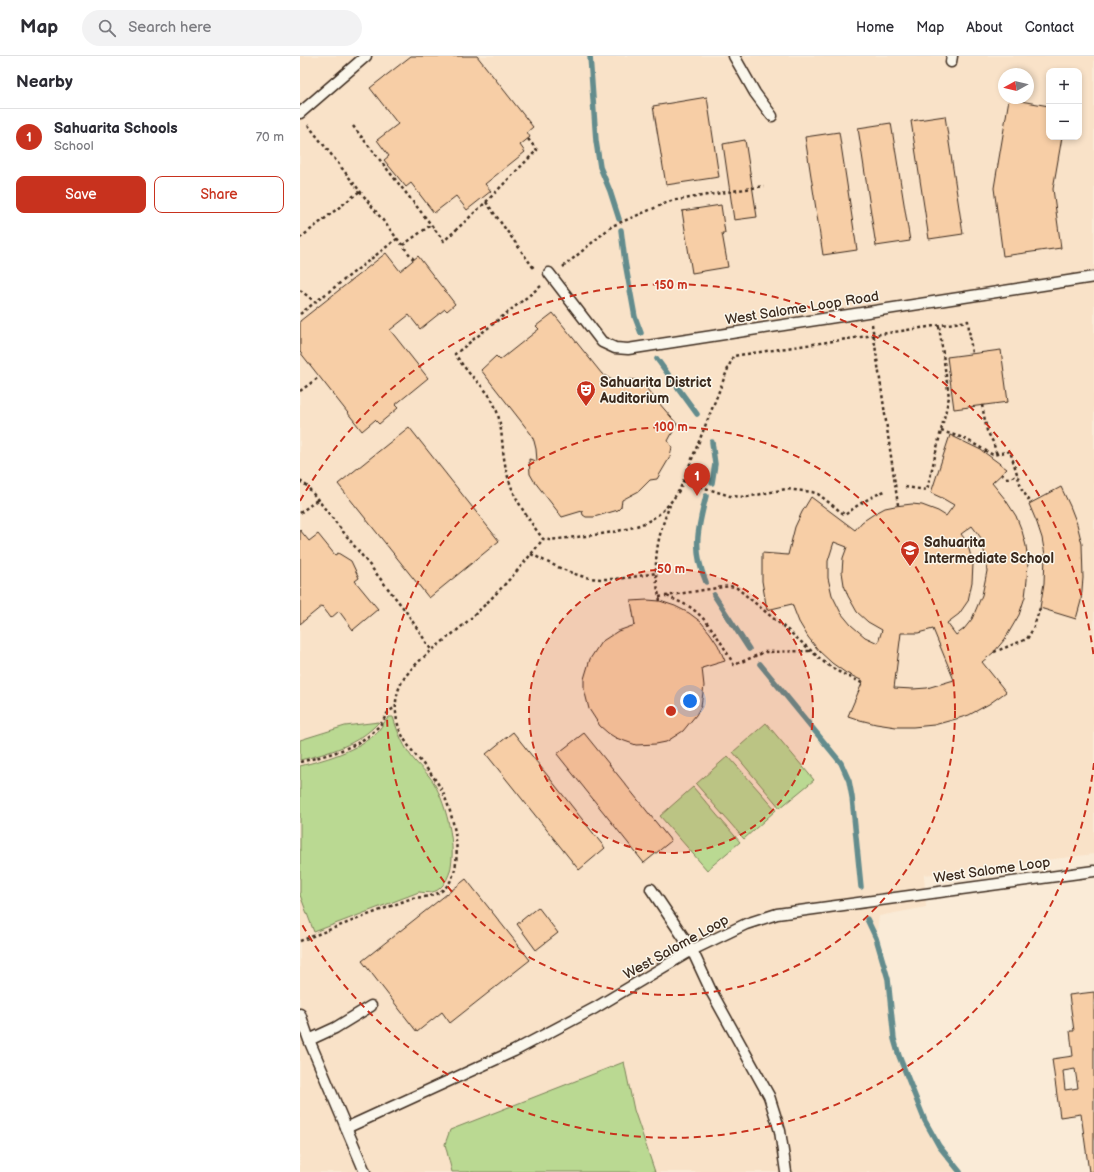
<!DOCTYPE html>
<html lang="en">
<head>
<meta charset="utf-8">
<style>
  :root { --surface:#fff; --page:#f2f2f3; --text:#2b2b33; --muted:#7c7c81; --line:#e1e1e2; --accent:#c8321e }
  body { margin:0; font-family:"Balsamiq Sans",sans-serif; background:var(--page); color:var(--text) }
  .controls { position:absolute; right:12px; top:12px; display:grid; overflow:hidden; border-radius:8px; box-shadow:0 2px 6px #0003 }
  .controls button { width:36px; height:36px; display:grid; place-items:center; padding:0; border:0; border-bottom:1px solid var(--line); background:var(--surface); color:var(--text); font:20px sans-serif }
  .compass { position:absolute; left:698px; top:12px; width:36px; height:36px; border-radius:50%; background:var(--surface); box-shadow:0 2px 6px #0003; rotate:262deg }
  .you { position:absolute; left:390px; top:645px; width:14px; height:14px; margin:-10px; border:3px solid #fff; border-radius:50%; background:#1a73e8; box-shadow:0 0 0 6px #1a73e833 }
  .badge { display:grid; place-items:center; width:26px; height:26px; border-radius:50%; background:var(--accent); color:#fff; font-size:13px; font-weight:700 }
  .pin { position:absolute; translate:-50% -33px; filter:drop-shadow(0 1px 2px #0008) }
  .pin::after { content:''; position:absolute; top:21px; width:14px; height:12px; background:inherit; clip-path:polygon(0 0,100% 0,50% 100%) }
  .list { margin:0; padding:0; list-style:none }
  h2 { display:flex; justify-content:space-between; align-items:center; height:52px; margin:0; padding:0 16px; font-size:17px }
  h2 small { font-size:13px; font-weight:400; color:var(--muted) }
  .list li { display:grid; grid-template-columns:26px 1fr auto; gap:12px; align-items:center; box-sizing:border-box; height:56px; padding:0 16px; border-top:1px solid var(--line) }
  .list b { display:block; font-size:15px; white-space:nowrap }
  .list p { margin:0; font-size:13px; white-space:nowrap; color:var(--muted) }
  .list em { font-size:13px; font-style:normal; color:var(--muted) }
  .actions { display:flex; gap:8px; padding:12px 16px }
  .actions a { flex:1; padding:9px 0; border:1px solid var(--accent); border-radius:8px; text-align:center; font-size:14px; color:var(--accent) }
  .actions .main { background:var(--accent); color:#fff }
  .icon { flex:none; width:22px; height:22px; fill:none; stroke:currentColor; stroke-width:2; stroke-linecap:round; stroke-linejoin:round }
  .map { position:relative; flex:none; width:794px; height:1116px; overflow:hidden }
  header { display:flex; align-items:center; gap:24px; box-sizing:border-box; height:56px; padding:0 20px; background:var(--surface); border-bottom:1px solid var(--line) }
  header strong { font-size:19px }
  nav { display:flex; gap:22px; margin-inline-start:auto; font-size:14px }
  .search { width:280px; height:36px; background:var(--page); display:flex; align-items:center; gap:10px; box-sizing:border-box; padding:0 14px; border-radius:22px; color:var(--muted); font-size:15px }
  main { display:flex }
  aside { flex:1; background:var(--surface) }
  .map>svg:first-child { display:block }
  .built { fill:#f9e2c8; fill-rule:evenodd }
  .green { fill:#bad992; stroke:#7a8258 }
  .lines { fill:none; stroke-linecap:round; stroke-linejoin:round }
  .stream { stroke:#638c8d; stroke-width:5.5 }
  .building { fill:#f7cea6; stroke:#3b2a1e; fill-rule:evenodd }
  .lane-casing { stroke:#3b2a1e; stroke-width:13 }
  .path { stroke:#3b2a1e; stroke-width:2.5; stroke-dasharray:3 3; stroke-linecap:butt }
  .lane { stroke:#fbf7ec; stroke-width:10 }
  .ring { fill:none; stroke:#c8321e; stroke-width:2; stroke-dasharray:7 5 }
  .labels { text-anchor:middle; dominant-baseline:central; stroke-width:3; stroke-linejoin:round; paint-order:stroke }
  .street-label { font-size:14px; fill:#3b2a1e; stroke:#fbf7ec }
  .poi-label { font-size:14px; font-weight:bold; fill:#3b2a1e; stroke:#fbf7ec; text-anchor:start }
  .centre { fill:#c8321e; stroke:#fbf7ec; stroke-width:2 }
  .ring-label { font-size:12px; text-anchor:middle; font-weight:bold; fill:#c8321e; stroke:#fbf7ec; stroke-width:3; stroke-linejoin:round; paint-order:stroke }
</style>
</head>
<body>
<header>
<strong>Map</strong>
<div class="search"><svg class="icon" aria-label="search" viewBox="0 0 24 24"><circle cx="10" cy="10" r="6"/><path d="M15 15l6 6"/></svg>Search here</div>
<nav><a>Home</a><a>Map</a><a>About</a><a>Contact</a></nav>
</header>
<main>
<aside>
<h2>Nearby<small></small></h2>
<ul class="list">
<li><span class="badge">1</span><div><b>Sahuarita Schools</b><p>School</p></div><em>70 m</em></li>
</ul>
<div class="actions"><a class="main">Save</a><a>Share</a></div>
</aside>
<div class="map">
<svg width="794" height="1116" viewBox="0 0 794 1116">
  <rect width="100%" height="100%" fill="#faebd7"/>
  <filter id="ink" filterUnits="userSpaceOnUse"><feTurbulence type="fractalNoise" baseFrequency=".025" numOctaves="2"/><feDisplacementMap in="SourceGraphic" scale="8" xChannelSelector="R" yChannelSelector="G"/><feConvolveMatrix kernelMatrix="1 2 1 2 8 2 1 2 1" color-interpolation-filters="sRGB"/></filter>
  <g filter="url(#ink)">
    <path class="built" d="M0 0H794V798L624 819 626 851 579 860 576 882 588 923 594 983 599 1000 625 1065 639 1090 660 1116H0ZM749 15H779V81H749ZM704 18H728V42H704Z"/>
    <path class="green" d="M89 661H93C98 677 104 692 115 705 122 713 131 720 136 731 148 754 164 813 139 833 134 837 126 837 119 836L14 876 0 839V710C27 703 50 697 73 680 80 675 83 666 89 661Z
      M79 666C58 689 29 697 0 704V684L45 670Z
      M466 667 514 724 480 752 433 696Z
      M428 700 476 754 444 783 396 728Z
      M393 731 440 786 407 814 360 760Z
      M324 1006 334 1054 355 1116H152L145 1088 150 1074Z"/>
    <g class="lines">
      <path class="stream" d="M290 0 296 85 300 111 310 135 319 163
        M321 174 325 206 335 261 341 277
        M357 303 397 358
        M412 386 415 408 412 427
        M406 526C392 494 398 472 406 440
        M414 539 449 593
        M460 608 541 707 549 725 552 741 561 831
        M567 863 576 882 588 923 594 983 599 1000 625 1065 639 1090 660 1116"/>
    </g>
    <path class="building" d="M111 0H177L233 71 227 76 230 81 220 89 225 96 185 128 191 135 167 154 156 140 134 157 111 127 106 131 84 104 89 100 77 84 98 68 70 32Z
      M407 41 419 121 366 129 353 50Z
      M709 43 749 50V81H762L753 133 761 192 703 200 694 132Z
      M645 60 663 178 629 183 611 65Z
      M591 67 610 185 576 190 558 72Z
      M539 76 557 194 523 199 505 81Z
      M445 84 457 161 434 164 423 88Z
      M421 149 425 177H422L428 211 392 217 382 155Z
      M86 197 100 215 118 200 155 248 147 255 145 253 120 273 109 259 90 274 128 322 95 349 98 352 79 368 75 364 62 375 0 296V265Z
      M253 257 302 318 327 333 330 323 340 325 377 368 368 385 372 391 370 401 357 423 350 424 339 435 322 444 321 451 318 454 294 461H286L283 459 282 455 262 461 234 425 230 418 229 403 237 405 236 393 234 385 231 378 181 314 196 300 200 304 239 273 236 270Z
      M701 294 708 346 654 353 647 301Z
      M109 371 199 485 129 542 38 428Z
      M650 379 681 394 707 413 692 427 705 443 716 460 722 475 726 490 728 505 727 524 725 541 719 559 705 583 694 596 682 606 706 636 689 648 669 659 656 663 634 669 613 671H596L576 668 560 664 548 660 563 625 546 617 532 607 519 595 508 581 499 566 492 548 467 554 462 525V497L488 499 495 471 502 456 511 441 555 474 562 466 574 458 585 452 595 450 612 448 622 449 638 455 646 460 654 449 642 442 631 437ZM672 470 681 482 685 499 687 515 685 525 682 539 672 563 664 573 656 579 647 567 659 558 668 545 672 526 673 508 667 486 661 478ZM534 486 547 491 543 502 542 516 544 529 548 540 557 556 568 566 582 574 578 587 565 581 551 569 541 557 532 539 528 522V505ZM633 573 654 624 627 632 613 633 594 632 601 577H618Z
      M761 431 770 450 777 468 782 488 783 522 781 545 776 563 740 552 744 527 745 499 742 482 737 467 729 448Z
      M0 474 9 485 18 478 35 499 38 497 51 505 59 522 55 525 78 553 53 574 39 555 31 562 22 550 0 568Z
      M347 544 360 545 375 550 389 557 401 566 410 577 418 589 425 605 402 612 404 630 401 650 396 659 383 675 366 686 356 688 336 689 316 682 308 677 300 670 289 653 284 633V623L290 603 301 586 318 575 335 569 331 545Z
      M213 676 305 792 279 814 186 698Z
      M284 677 371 785 344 807 257 698Z
      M166 823 230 904 150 967 142 956 117 976 62 905Z
      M238 851 258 877 236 894 217 868Z
      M794 936V1116H789L781 1058 760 1061 752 1003 773 1000 770 975H774L769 939ZM775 1013 778 1032 765 1034 763 1015Z"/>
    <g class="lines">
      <defs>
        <path id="lane" d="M434 0 455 37 472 60
          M651 6 652 0
          M0 57 66 0
          M249 217 302 286 315 292 328 293 794 221
          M351 833 392 894 411 935 469 1040 480 1075 486 1116
          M0 958 9 984 65 1116
          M9 984 35 972 71 950
          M46 1072 214 995 295 952 392 894 446 868 477 858 794 815"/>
      </defs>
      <use href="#lane" class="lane-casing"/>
      <path class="path" d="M8 69 114 204
        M53 70 144 185 186 146 237 94 228 83
        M186 146 235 214
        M0 182 60 135
        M103 189 131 169
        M263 211 312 170 371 145 464 130
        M241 230 155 298C159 304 164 311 169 317 178 327 189 336 194 348 203 367 201 387 205 408 210 437 225 459 243 483L250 484C280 480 331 478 355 461 366 453 373 444 380 433L433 300 668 265 672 298
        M0 234 15 246
        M0 258 98 182
        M572 268 598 449
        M0 335 19 321
        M682 349 687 375 693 386 697 399
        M641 375 664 382 693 399 710 395 722 434 731 447
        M701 418 707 422 718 420
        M0 425 7 430 105 554 132 595
        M383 425 430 440 447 441 486 433 512 436 518 438 545 459C557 449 570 441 585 435
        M605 431 627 434 649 341 639 270
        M0 457 17 444
        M231 498C249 507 266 516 285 521 308 526 333 521 356 517
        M367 540C375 544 383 547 390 551 410 565 422 588 434 609L465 596 510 595
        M359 541 423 531 430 530 437 532 491 577 525 607 539 616 562 627
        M360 545C352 510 356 483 370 449
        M694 596 727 583 733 573 740 552
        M0 706C26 699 49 695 71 678 74 675 77 672 80 669 86 662 86 654 96 652
        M0 885 112 842C123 841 135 841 144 833 167 813 154 757 141 733 128 708 97 688 96 656 95 645 97 634 103 624 117 602 150 582 170 563 196 539 221 512 243 483"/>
      <use href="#lane" class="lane"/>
    </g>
  </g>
  <circle cx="371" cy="655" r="142" fill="#c8321e" fill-opacity=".12"/>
  <g class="ring">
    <circle cx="371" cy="655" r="142"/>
    <circle cx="371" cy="655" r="284"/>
    <path d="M794 707A426 426 0 0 1 0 865M0 445A426 426 0 0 1 794 603"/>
  </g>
  <defs>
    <symbol id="theatre-pin" viewBox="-11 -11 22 30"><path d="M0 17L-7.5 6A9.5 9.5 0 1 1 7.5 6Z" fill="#c8321e" stroke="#fbf7ec"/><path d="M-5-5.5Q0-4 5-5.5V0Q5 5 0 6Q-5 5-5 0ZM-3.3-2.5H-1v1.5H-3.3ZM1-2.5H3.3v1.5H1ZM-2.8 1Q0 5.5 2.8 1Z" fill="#fff"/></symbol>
    <symbol id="school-pin" viewBox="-11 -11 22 30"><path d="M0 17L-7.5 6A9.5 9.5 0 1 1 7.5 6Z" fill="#c8321e" stroke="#fbf7ec"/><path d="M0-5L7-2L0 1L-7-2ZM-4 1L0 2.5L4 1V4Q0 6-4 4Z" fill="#fff"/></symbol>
  </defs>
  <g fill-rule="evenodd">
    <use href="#theatre-pin" x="275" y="323" width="22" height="30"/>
    <use href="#school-pin" x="599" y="483" width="22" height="30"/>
  </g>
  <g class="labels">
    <g class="street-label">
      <text transform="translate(502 252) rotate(-9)">West Salome Loop Road</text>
      <text transform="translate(692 814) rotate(-8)">West Salome Loop</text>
      <text transform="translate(376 891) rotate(-29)">West Salome Loop</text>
    </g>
    <g class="poi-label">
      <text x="300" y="326">Sahuarita District<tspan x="300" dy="16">Auditorium</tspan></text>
      <text x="624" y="486">Sahuarita<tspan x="624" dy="16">Intermediate School</tspan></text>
    </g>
  </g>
  <circle cx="371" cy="655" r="6" class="centre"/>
  <g class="ring-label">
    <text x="371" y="233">150 m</text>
    <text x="371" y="375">100 m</text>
    <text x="371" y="517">50 m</text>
  </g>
</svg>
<div class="controls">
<button>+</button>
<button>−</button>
</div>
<svg class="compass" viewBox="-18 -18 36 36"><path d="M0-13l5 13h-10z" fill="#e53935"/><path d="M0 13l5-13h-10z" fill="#7c7c81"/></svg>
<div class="you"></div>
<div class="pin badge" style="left:397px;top:440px">1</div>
</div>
</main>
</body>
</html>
